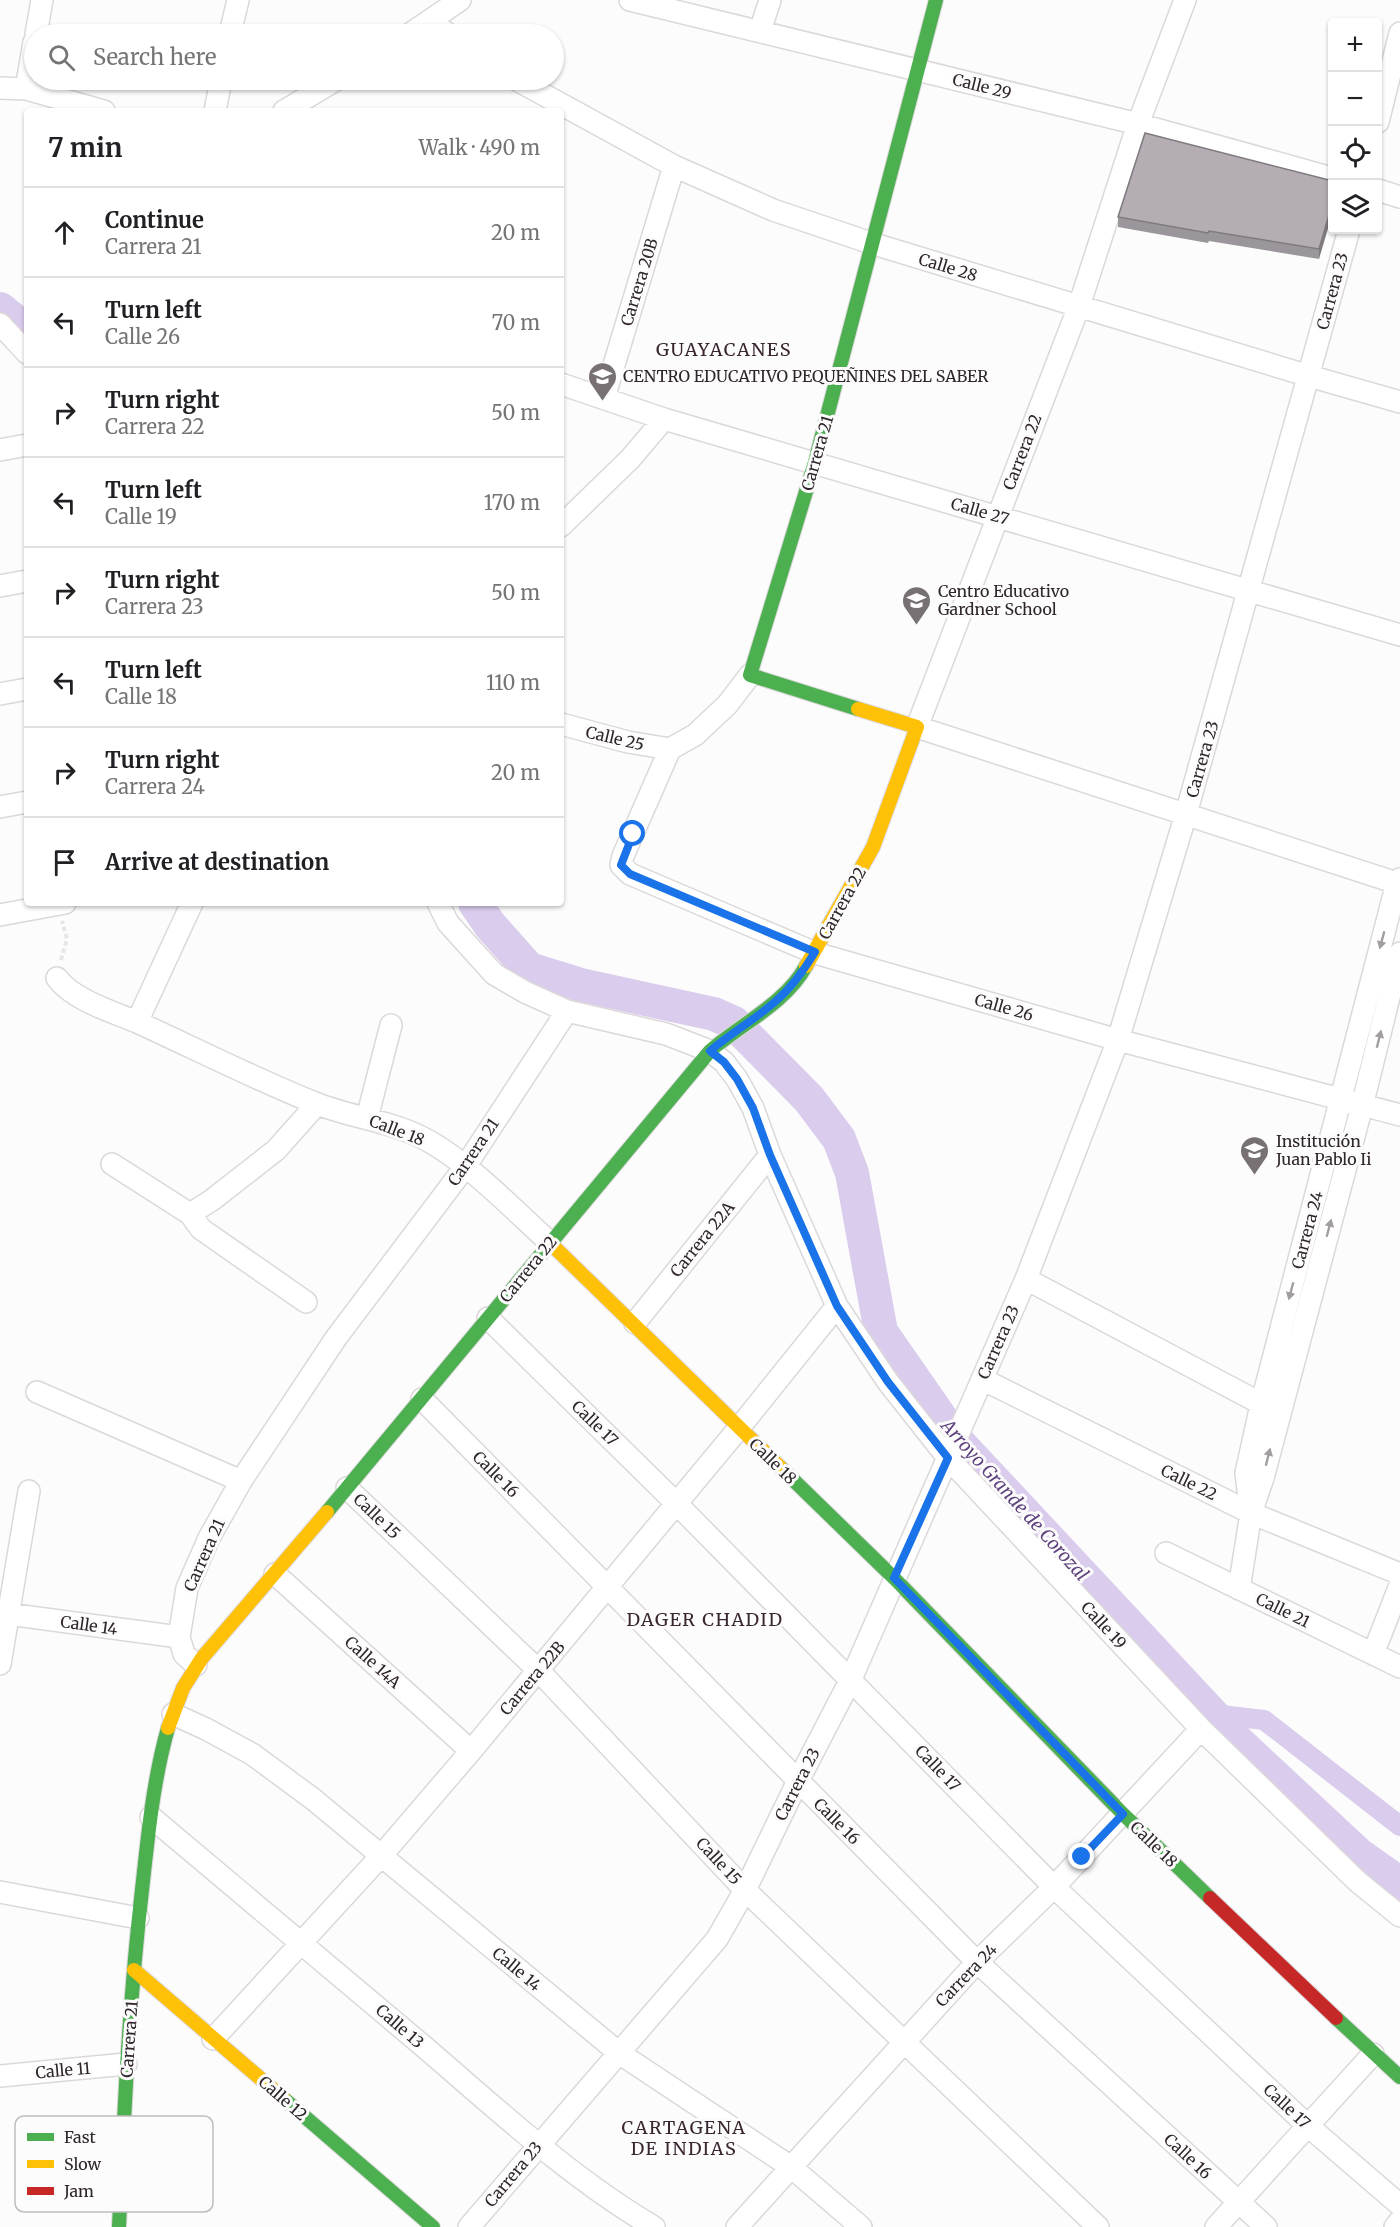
<!DOCTYPE html>
<html lang="en">
<head>
<meta charset="utf-8">
<style>
  :root { --surface:#fff; --page:#f2f2f2; --text:#202124; --muted:#757577; --line:#e0e0e0 }
  body { margin:0; font-family:Merriweather,serif; background:var(--page); color:var(--text) }
  .controls { position:absolute; right:18px; top:18px; display:grid; overflow:hidden; border-radius:6px; box-shadow:0 2px 4px #0004 }
  .controls button { width:54px; height:54px; display:grid; place-items:center; padding:0; border:0; border-bottom:2px solid var(--line); background:var(--surface); color:var(--text); font:30px sans-serif }
  .stop { position:absolute; width:18px; height:18px; margin:-14px; border:4px solid #1a73e8; border-radius:50%; background:#fff }
  .stop.end { background:#1a73e8; border-color:#fff; box-shadow:0 2px 6px #0008 }
  .list { margin:0; padding:0; list-style:none }
  h2 { display:flex; justify-content:space-between; align-items:center; height:78px; margin:0; padding:0 24px; font-size:26px }
  h2 small { font-size:20px; font-weight:400; color:var(--muted) }
  .list li { display:grid; grid-template-columns:39px 1fr auto; gap:18px; align-items:center; box-sizing:border-box; height:90px; padding:0 24px; border-top:2px solid var(--line) }
  .list b { display:block; font-size:22px; white-space:nowrap }
  .list p { margin:0; font-size:20px; white-space:nowrap; color:var(--muted) }
  .list em { font-size:20px; font-style:normal; color:var(--muted) }
  .icon { flex:none; width:33px; height:33px; fill:none; stroke:currentColor; stroke-width:2; stroke-linecap:round; stroke-linejoin:round }
  .map { position:relative; flex:none; width:1400px; height:2227px; overflow:hidden }
  .search { position:absolute; background:var(--surface); box-shadow:0 2px 4px #0004; left:24px; top:24px; width:540px; height:66px; display:flex; align-items:center; gap:15px; box-sizing:border-box; padding:0 21px; border-radius:33px; color:var(--muted); font-size:22px }
  .panel { position:absolute; background:var(--surface); box-shadow:0 2px 4px #0004; left:24px; top:108px; width:540px; height:798px; border-radius:6px }
  .map>svg:first-child { display:block }
  .lines { fill:none; stroke-linecap:round; stroke-linejoin:round }
  .canal { stroke:#dacced; stroke-width:20 }
  .river { stroke:#dacced; stroke-width:34 }
  .street-casing { stroke:#dcd8da; stroke-width:24 }
  .fast-casing { stroke:#dcd8da; stroke-width:16 }
  .slow-casing { stroke:#dcd8da; stroke-width:16 }
  .jam-casing { stroke:#dcd8da; stroke-width:16 }
  .path { stroke:#e7e6e7; stroke-width:4; stroke-dasharray:4.5 3; stroke-linecap:butt }
  .street { stroke:#fff; stroke-width:21 }
  .fast { stroke:#4caf50; stroke-width:14 }
  .slow { stroke:#ffc107; stroke-width:14 }
  .jam { stroke:#c62828; stroke-width:14 }
  .wall { fill:#9b969b }
  .shaded-wall { fill:#7e7a7e }
  .building { fill:#b4aeb4; stroke:#7e7a7e; stroke-width:1.5 }
  .oneway { fill:#a19da0 }
  .route { stroke:#1a73e8; stroke-width:8 }
  .labels { text-anchor:middle; dominant-baseline:central; stroke-width:6; stroke-linejoin:round; paint-order:stroke }
  .street-label { font-size:16px; fill:#2f262b; stroke:#fcfcfc }
  .poi-label { font-size:16px; fill:#2f262b; stroke:#fcfcfc; text-anchor:start }
  .neighbourhood-label { font-size:18px; letter-spacing:1.5px; fill:#392631; stroke:#fcfcfc }
  .water-label { font-size:18px; font-style:italic; fill:#5f437e; stroke:#fcfcfc }
  .key { fill:#fcfcfc; stroke:#bebcbd; stroke-width:1.5 }
  .key-label { font-size:16px; fill:#2f262b }
</style>
</head>
<body>
<div class="map">
<svg width="1400" height="2227" viewBox="0 0 1400 2227">
  <rect width="100%" height="100%" fill="#fcfcfc"/>
  <g class="lines">
    <path class="canal" d="M1212 1714 1264 1720 1400 1826"/>
    <path class="river" d="M0 309 27 331
      M475 903 490 925 529 969 581 985 714 1014 734 1023 809 1099 839 1139 852 1173 881 1332 956 1440 1240 1744 1358 1854 1400 1884"/>
    <defs>
      <path id="street" d="M630 0 1138 124 1332 178
        M1185 0 1138 124 1079 306 917 727 1400 884
        M431 22 448 34
        M760 31 770 0
        M36 34 42 0
        M230 34 238 0
        M410 34 460 0
        M517 80 674 166 773 210 874 244 1309 376 1400 402
        M0 88 26 89 104 111
        M26 89 34 42
        M215 111 221 80
        M284 111 336 80
        M1378 122 1400 33
        M1378 190 1400 197
        M0 324 27 353
        M561 384 664 419 1400 635
        M604 398 674 166
        M0 450 27 445
        M561 526 630 459 664 419
        M0 586 27 581
        M750 675 727 705 695 735 670 749 623 856 621 865 630 874 815 953 1118 1040 1400 1115
        M0 694 27 689
        M561 724 628 742 670 749
        M0 807 27 802
        M438 903 448 923 494 974 525 992 567 1011 666 1034 710 1051 724 1062 737 1079 753 1108 770 1155 837 1306 888 1382 948 1458 1201 1729 1358 1882 1400 1916
        M0 915 65 903
        M57 978C73 1000 113 1012 137 1022 196 1049 255 1079 315 1103 349 1117 386 1120 419 1136 463 1157 512 1208 549 1242
        M137 1022 192 903
        M367 1118 391 1025
        M112 1164 190 1214 201 1229 306 1302
        M190 1214 212 1200 276 1150 317 1104
        M1026 1279 1273 1410
        M488 1318 677 1504 1054 1887 1307 2125 1400 2205
        M635 1323 770 1155
        M982 1379 1251 1513 1400 1574
        M37 1392 241 1481
        M422 1399 977 1962 1266 2227
        M347 1488 539 1671 745 1890 1098 2227
        M1250 1506 1246 1473 1261 1405 1397 883 1400 879
        M1166 1553 1400 1667
        M275 1574 471 1751
        M1239 1589 1251 1513 1263 1478 1362 1106 1400 953
        M0 1613 179 1637
        M1373 1654 1400 1585
        M0 1664 29 1491
        M196 1665 184 1654 179 1637 187 1588 209 1538 241 1481 336 1338 465 1167 567 1011
        M173 1714 206 1729 252 1754 313 1799 619 2053 791 2167 861 2227
        M151 1817C242 1893 332 1969 422 2045 497 2109 569 2177 654 2227
        M0 1892 138 1918
        M213 2039 381 1856 471 1751 739 1428 837 1306
        M0 2076 126 2064
        M469 2227 717 1939 745 1890 798 1781 851 1679 1026 1279 1118 1040 1186 814 1349 230
        M737 2227 977 1962 1054 1887 1201 1729
        M1216 2227 1373 2054
        M1395 2227 1400 2221"/>
      <path id="fast" d="M858 709 750 675 815 462 936 0
        M780 1467 894 1578 1123 1814 1210 1898
        M327 1512 710 1051C741 1024 786 1003 806 966
        M1336 2018 1400 2077
        M283 2098 433 2227
        M119 2227C124 2115 129 2002 142 1890 148 1836 153 1781 168 1728"/>
      <path id="slow" d="M806 966 873 847 917 727 858 709
        M549 1242 780 1467
        M168 1728 183 1688 202 1658 327 1512
        M134 1970 283 2098"/>
      <path id="jam" d="M1210 1898 1336 2018"/>
    </defs>
    <use href="#street" class="street-casing"/>
    <use href="#fast" class="fast-casing"/>
    <use href="#slow" class="slow-casing"/>
    <use href="#jam" class="jam-casing"/>
    <path class="path" d="M61 960 67 939 62 921"/>
    <use href="#street" class="street"/>
    <use href="#fast" class="fast"/>
    <use href="#slow" class="slow"/>
    <use href="#jam" class="jam"/>
  </g>
  <path class="wall" d="M1329 180 1319 259 1209 241 1208 243 1118 227V217Z"/>
  <path class="shaded-wall" d="M1332 205V215L1319 259V249Z"/>
  <path class="building" d="M1145 133 1329 180H1332V205L1319 249 1209 231 1208 233 1118 217Z"/>
  <defs><path id="oneway-solid" d="M-6-.8H1V-3.2L6.5 0L1 3.2V.8H-6Z" transform="scale(1.5)"/></defs>
  <g class="oneway">
    <use href="#oneway-solid" transform="translate(1382 940) rotate(105)"/>
    <use href="#oneway-solid" transform="translate(1379 1039) rotate(-76)"/>
    <use href="#oneway-solid" transform="translate(1329 1228) rotate(-75)"/>
    <use href="#oneway-solid" transform="translate(1291 1291) rotate(105)"/>
    <use href="#oneway-solid" transform="translate(1268 1457) rotate(-76)"/>
  </g>
  <g class="lines">
    <path class="route" d="M633 834 621 865 630 874 815 952C804 970 793 986 777 1000 756 1019 731 1033 710 1051L724 1062 737 1079 753 1108 770 1155 837 1306 888 1382 948 1458 894 1578 1123 1814 1082 1857"/>
  </g>
  <defs>
    <symbol id="school-pin" viewBox="-11 -11 22 30"><path d="M0 17L-7.5 6A9.5 9.5 0 1 1 7.5 6Z" fill="#777174" stroke="#fcfcfc"/><path d="M0-5L7-2L0 1L-7-2ZM-4 1L0 2.5L4 1V4Q0 6-4 4Z" fill="#fff"/></symbol>
  </defs>
  <g fill-rule="evenodd">
    <use href="#school-pin" x="586" y="360" width="33" height="45"/>
    <use href="#school-pin" x="900" y="584" width="33" height="45"/>
    <use href="#school-pin" x="1238" y="1134" width="33" height="45"/>
  </g>
  <g class="labels">
    <g class="street-label">
      <text transform="translate(982 86) rotate(14)">Calle 29</text>
      <text transform="translate(948 267) rotate(17)">Calle 28</text>
      <text transform="translate(639 282) rotate(-73)">Carrera 20B</text>
      <text transform="translate(1332 291) rotate(-75)">Carrera 23</text>
      <text transform="translate(1022 452) rotate(-69)">Carrera 22</text>
      <text transform="translate(817 453) rotate(-74)">Carrera 21</text>
      <text transform="translate(980 511) rotate(16)">Calle 27</text>
      <text transform="translate(615 738) rotate(13)">Calle 25</text>
      <text transform="translate(1202 759) rotate(-74)">Carrera 23</text>
      <text transform="translate(842 903) rotate(-61)">Carrera 22</text>
      <text transform="translate(1004 1007) rotate(16)">Calle 26</text>
      <text transform="translate(397 1130) rotate(21)">Calle 18</text>
      <text transform="translate(473 1152) rotate(-56)">Carrera 21</text>
      <text transform="translate(1307 1230) rotate(-75)">Carrera 24</text>
      <text transform="translate(702 1239) rotate(-51)">Carrera 22A</text>
      <text transform="translate(528 1269) rotate(-51)">Carrera 22</text>
      <text transform="translate(998 1342) rotate(-66)">Carrera 23</text>
      <text transform="translate(595 1423) rotate(44)">Calle 17</text>
      <text transform="translate(773 1461) rotate(44)">Calle 18</text>
      <text transform="translate(496 1474) rotate(45)">Calle 16</text>
      <text transform="translate(1189 1482) rotate(26)">Calle 22</text>
      <text transform="translate(377 1516) rotate(44)">Calle 15</text>
      <text transform="translate(204 1555) rotate(-66)">Carrera 21</text>
      <text transform="translate(1283 1610) rotate(26)">Calle 21</text>
      <text transform="translate(89 1625) rotate(8)">Calle 14</text>
      <text transform="translate(1104 1625) rotate(47)">Calle 19</text>
      <text transform="translate(373 1662) rotate(42)">Calle 14A</text>
      <text transform="translate(532 1678) rotate(-50)">Carrera 22B</text>
      <text transform="translate(938 1768) rotate(46)">Calle 17</text>
      <text transform="translate(797 1784) rotate(-63)">Carrera 23</text>
      <text transform="translate(837 1821) rotate(45)">Calle 16</text>
      <text transform="translate(1154 1844) rotate(44)">Calle 18</text>
      <text transform="translate(719 1861) rotate(47)">Calle 15</text>
      <text transform="translate(517 1969) rotate(40)">Calle 14</text>
      <text transform="translate(966 1975) rotate(-46)">Carrera 24</text>
      <text transform="translate(400 2026) rotate(41)">Calle 13</text>
      <text transform="translate(129 2039) rotate(-86)">Carrera 21</text>
      <text transform="translate(63 2070) rotate(-5)">Calle 11</text>
      <text transform="translate(283 2098) rotate(41)">Calle 12</text>
      <text transform="translate(1287 2106) rotate(43)">Calle 17</text>
      <text transform="translate(1188 2156) rotate(43)">Calle 16</text>
      <text transform="translate(513 2174) rotate(-50)">Carrera 23</text>
    </g>
    <g class="poi-label">
      <text x="623" y="376">CENTRO EDUCATIVO PEQUEÑINES DEL SABER</text>
      <text x="938" y="591">Centro Educativo<tspan x="938" dy="18">Gardner School</tspan></text>
      <text x="1276" y="1141">Institución<tspan x="1276" dy="18">Juan Pablo Ii</tspan></text>
    </g>
    <g class="neighbourhood-label">
      <text x="724" y="349">GUAYACANES</text>
      <text x="705" y="1619">DAGER CHADID</text>
      <text x="684" y="2127">CARTAGENA<tspan x="684" dy="21">DE INDIAS</tspan></text>
    </g>
    <g class="water-label">
      <text transform="translate(1015 1500) rotate(48)">Arroyo Grande de Corozal</text>
    </g>
  </g>
  <rect x="15" y="2116" width="198" height="96" rx="9" class="key"/>
  <rect x="27" y="2133" width="27" height="8" fill="#4caf50"/>
  <rect x="27" y="2160" width="27" height="8" fill="#ffc107"/>
  <rect x="27" y="2187" width="27" height="8" fill="#c62828"/>
  <g class="key-label">
    <text x="64" y="2143">Fast</text>
    <text x="64" y="2170">Slow</text>
    <text x="64" y="2197">Jam</text>
  </g>
</svg>
<div class="controls">
<button>+</button>
<button>−</button>
<button><svg class="icon" aria-label="locate" viewBox="0 0 24 24"><circle cx="12" cy="12" r="6"/><path d="M12 2v4M12 18v4M2 12h4M18 12h4"/></svg></button>
<button><svg class="icon" aria-label="layers" viewBox="0 0 24 24"><path d="M12 4l9 5-9 5-9-5zM3 14l9 5 9-5"/></svg></button>
</div>
<div class="stop" style="left:633px;top:834px"></div>
<div class="stop end" style="left:1082px;top:1857px"></div>
<div class="search"><svg class="icon" aria-label="search" viewBox="0 0 24 24"><circle cx="10" cy="10" r="6"/><path d="M15 15l6 6"/></svg>Search here</div>
<section class="panel">
<h2>7 min<small>Walk · 490 m</small></h2>
<ul class="list">
<li><svg class="icon" aria-label="ahead" viewBox="0 0 24 24"><path d="M12 20V5M6 11l6-6 6 6"/></svg><div><b>Continue</b><p>Carrera 21</p></div><em>20 m</em></li>
<li><svg class="icon" aria-label="left" viewBox="0 0 24 24"><path d="M17 20v-9H6M10 6l-5 5 5 5"/></svg><div><b>Turn left</b><p>Calle 26</p></div><em>70 m</em></li>
<li><svg class="icon" aria-label="right" viewBox="0 0 24 24"><path d="M7 20v-9h11M14 6l5 5-5 5"/></svg><div><b>Turn right</b><p>Carrera 22</p></div><em>50 m</em></li>
<li><svg class="icon" aria-label="left" viewBox="0 0 24 24"><path d="M17 20v-9H6M10 6l-5 5 5 5"/></svg><div><b>Turn left</b><p>Calle 19</p></div><em>170 m</em></li>
<li><svg class="icon" aria-label="right" viewBox="0 0 24 24"><path d="M7 20v-9h11M14 6l5 5-5 5"/></svg><div><b>Turn right</b><p>Carrera 23</p></div><em>50 m</em></li>
<li><svg class="icon" aria-label="left" viewBox="0 0 24 24"><path d="M17 20v-9H6M10 6l-5 5 5 5"/></svg><div><b>Turn left</b><p>Calle 18</p></div><em>110 m</em></li>
<li><svg class="icon" aria-label="right" viewBox="0 0 24 24"><path d="M7 20v-9h11M14 6l5 5-5 5"/></svg><div><b>Turn right</b><p>Carrera 24</p></div><em>20 m</em></li>
<li><svg class="icon" aria-label="arrive" viewBox="0 0 24 24"><path d="M6 21V4h12l-3 4 3 4H6"/></svg><div><b>Arrive at destination</b></div></li>
</ul>
</section>
</div>
</body>
</html>
